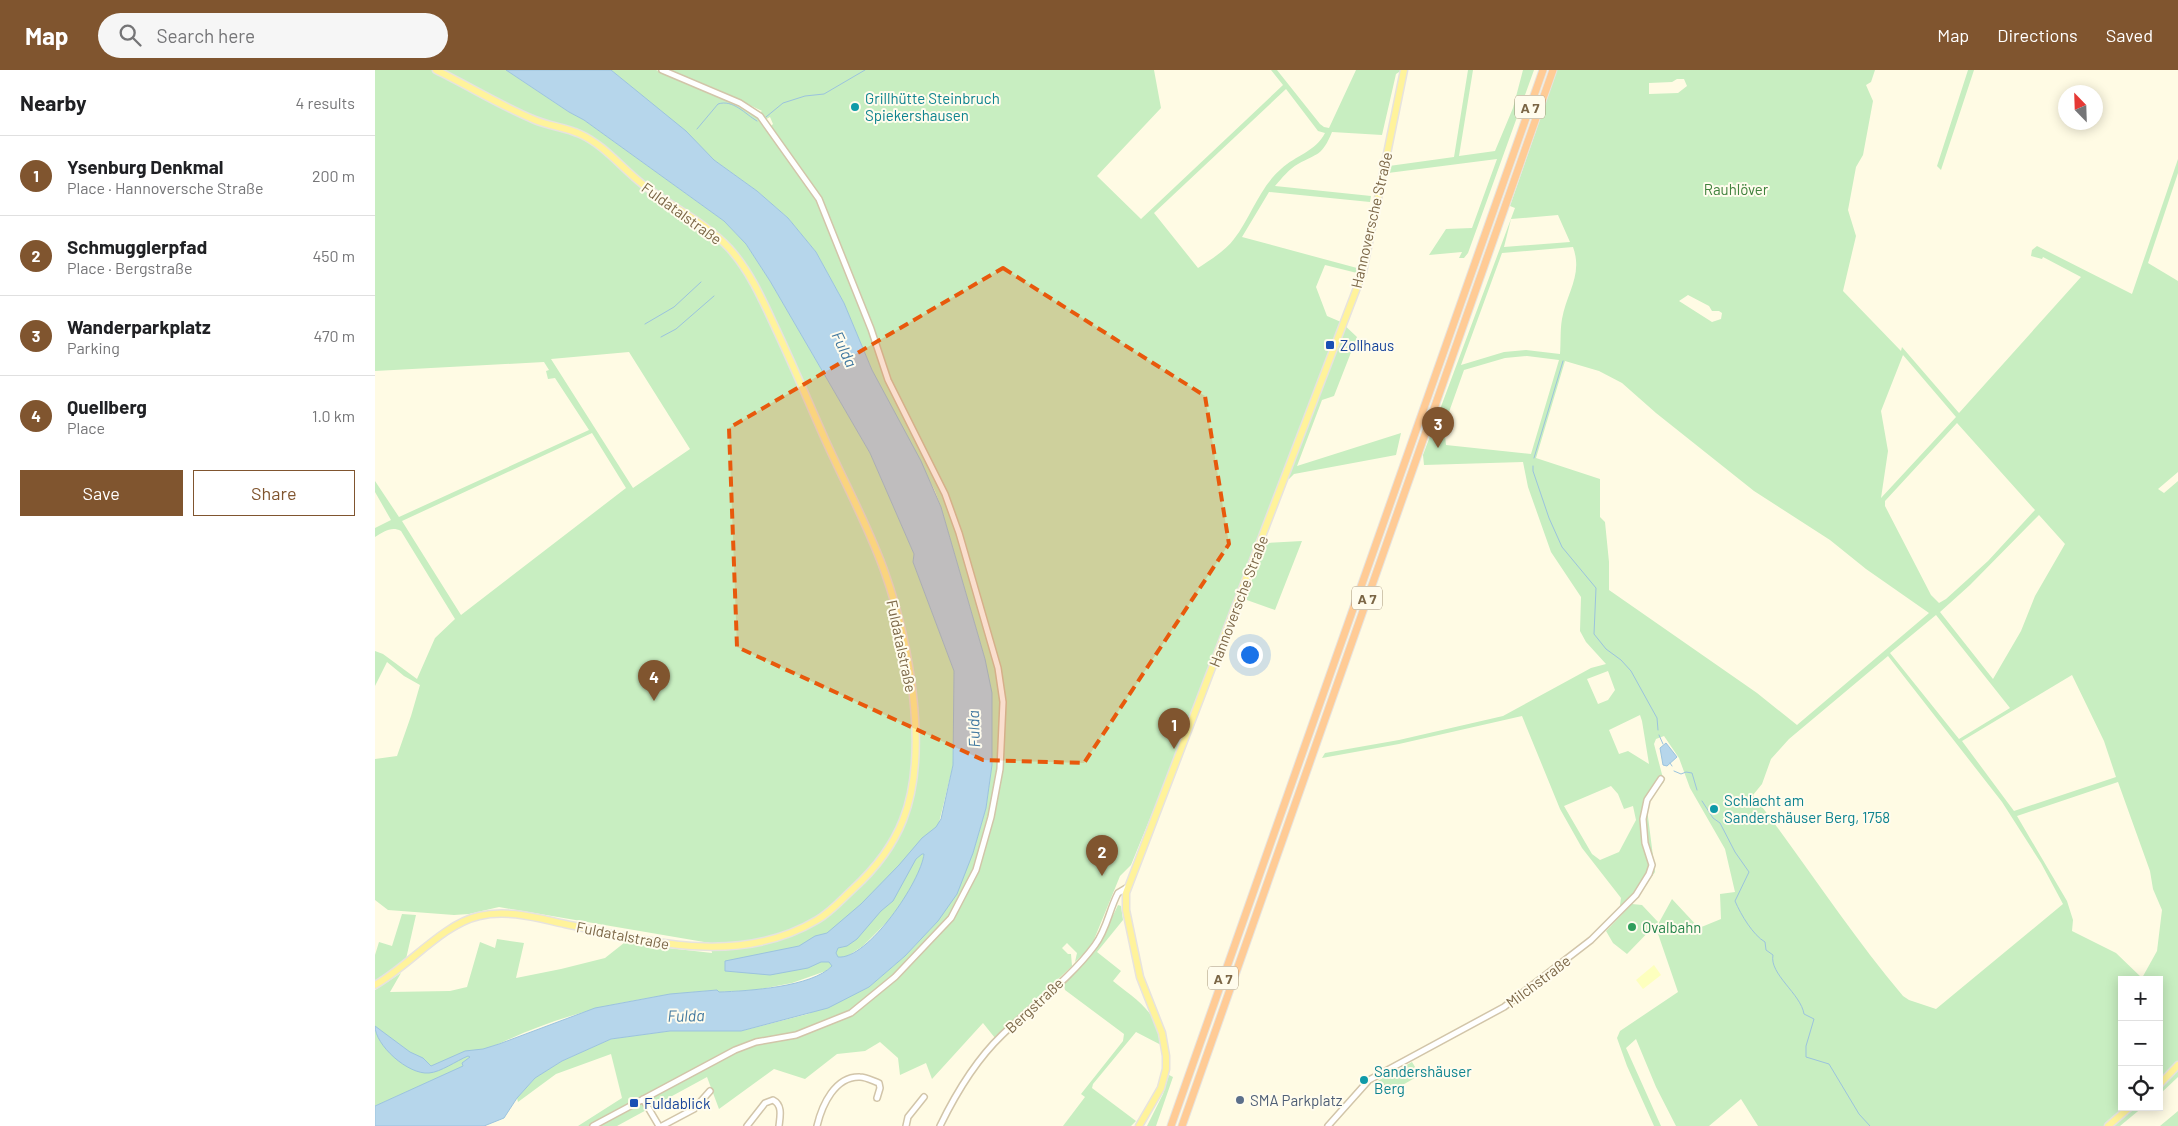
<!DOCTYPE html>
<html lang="en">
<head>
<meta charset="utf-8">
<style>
  :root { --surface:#fff; --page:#f6f6f6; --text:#202124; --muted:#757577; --line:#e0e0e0; --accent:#80552f }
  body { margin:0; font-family:Barlow,sans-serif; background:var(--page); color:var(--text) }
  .controls { position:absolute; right:15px; bottom:15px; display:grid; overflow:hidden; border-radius:0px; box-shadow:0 2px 12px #0003 }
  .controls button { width:45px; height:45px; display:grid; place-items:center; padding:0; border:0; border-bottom:1px solid var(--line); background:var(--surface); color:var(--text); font:25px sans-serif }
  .compass { position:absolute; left:1683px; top:15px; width:45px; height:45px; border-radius:50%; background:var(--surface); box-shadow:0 2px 12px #0003; rotate:337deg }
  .you { position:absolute; left:874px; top:584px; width:18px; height:18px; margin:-12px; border:4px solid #fff; border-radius:50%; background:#1a73e8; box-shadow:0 0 0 8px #1a73e833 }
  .badge { display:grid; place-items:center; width:32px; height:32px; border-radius:50%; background:var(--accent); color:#fff; font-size:16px; font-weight:700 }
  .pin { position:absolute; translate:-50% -41px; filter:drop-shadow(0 1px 2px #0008) }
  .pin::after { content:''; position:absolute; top:26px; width:18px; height:15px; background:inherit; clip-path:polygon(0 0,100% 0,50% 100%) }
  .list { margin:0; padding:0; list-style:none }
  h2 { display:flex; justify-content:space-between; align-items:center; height:65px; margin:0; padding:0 20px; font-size:21px }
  h2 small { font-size:16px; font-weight:400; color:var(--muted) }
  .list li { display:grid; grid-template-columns:32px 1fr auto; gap:15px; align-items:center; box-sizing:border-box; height:80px; padding:0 20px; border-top:1px solid var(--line) }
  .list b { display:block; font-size:19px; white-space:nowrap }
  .list p { margin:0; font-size:16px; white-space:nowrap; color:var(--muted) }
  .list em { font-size:16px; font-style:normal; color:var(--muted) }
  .actions { display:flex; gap:10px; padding:15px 20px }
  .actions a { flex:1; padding:11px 0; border:1px solid var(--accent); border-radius:0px; text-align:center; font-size:18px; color:var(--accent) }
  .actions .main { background:var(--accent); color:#fff }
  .icon { flex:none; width:28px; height:28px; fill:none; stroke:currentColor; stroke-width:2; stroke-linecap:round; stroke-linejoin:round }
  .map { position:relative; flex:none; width:1803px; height:1056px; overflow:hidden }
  header { display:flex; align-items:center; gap:30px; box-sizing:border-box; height:70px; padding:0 25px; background:var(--accent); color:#fff }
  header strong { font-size:24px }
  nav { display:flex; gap:28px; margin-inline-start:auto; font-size:18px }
  .search { width:350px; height:45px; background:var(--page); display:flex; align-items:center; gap:12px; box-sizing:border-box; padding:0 18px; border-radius:28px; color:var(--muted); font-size:19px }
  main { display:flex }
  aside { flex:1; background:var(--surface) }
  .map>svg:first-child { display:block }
  .green { fill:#c8eec1; fill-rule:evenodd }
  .sand { fill:#fdffbe }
  .water { fill:#b6d6eb; stroke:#9bc3de; fill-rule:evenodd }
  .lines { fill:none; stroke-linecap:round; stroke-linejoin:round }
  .stream { stroke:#9bc3de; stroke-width:1 }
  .minor-casing { stroke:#d2c5a9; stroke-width:8 }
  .major-casing { stroke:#e7e3de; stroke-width:9 }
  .highway-casing { stroke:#e7e3de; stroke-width:9 }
  .minor { stroke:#fff; stroke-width:5 }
  .major { stroke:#fff39b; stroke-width:6 }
  .highway { stroke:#ffcb95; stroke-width:7 }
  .marked { fill:#e8590c; fill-opacity:0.2; stroke:#e8590c; stroke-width:4; stroke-dasharray:10 6; stroke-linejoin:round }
  .culture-dot { fill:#0f9aa8; stroke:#fffced; stroke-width:2 }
  .transit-dot { fill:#1a4fb4; stroke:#fffced; stroke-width:2 }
  .leisure-dot { fill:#2e9e5b; stroke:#fffced; stroke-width:2 }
  .service-dot { fill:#5c6f8a; stroke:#fffced; stroke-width:2 }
  .labels { text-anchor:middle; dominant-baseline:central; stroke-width:4; stroke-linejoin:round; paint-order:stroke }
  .shield { fill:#fffced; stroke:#a39378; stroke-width:1 }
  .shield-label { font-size:14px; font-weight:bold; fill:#7b6646 }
  .culture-label { font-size:15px; fill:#0d838f; stroke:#fffced; text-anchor:start }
  .park-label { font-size:15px; fill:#40823d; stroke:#fffced }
  .street-label { font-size:15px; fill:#7b6646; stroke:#fffced }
  .transit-label { font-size:15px; fill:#164399; stroke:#fffced; text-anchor:start }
  .leisure-label { font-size:15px; fill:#27864d; stroke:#fffced; text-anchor:start }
  .service-label { font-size:15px; fill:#4e5e75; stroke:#fffced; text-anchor:start }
  .water-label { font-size:16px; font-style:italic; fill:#4279a0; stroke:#fffced }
</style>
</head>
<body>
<header>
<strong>Map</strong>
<div class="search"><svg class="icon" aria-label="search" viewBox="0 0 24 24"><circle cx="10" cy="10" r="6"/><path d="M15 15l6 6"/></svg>Search here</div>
<nav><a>Map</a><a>Directions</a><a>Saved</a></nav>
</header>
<main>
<aside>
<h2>Nearby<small>4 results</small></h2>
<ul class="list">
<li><span class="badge">1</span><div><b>Ysenburg Denkmal</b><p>Place · Hannoversche Straße</p></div><em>200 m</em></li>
<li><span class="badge">2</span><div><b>Schmugglerpfad</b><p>Place · Bergstraße</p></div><em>450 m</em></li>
<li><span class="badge">3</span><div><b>Wanderparkplatz</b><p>Parking</p></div><em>470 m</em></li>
<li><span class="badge">4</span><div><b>Quellberg</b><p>Place</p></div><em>1.0 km</em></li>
</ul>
<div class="actions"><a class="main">Save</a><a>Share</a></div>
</aside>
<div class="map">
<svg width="1803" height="1056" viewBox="0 0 1803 1056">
  <rect width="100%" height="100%" fill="#fffbe4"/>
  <path class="green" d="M0 0H131L194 42 209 50 349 151 371 174 395 211 495 383 539 484 538 492 579 601 578 695 562 761 549 784 546 800 529 830 515 849 488 876 457 896 451 901 417 913 381 920 344 922 342 920C265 926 200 939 130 971 113 979 101 980 87 994L88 997 0 1036V920L26 903 15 922 75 921 92 917 105 872 120 878 122 869 149 873 141 908 186 899 230 888 249 873 337 883 335 873 124 837 94 844 79 845 13 840 0 830V689L22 686 36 646 45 615 29 606 12 592 0 616V581L8 584 42 609 60 568 80 549 26 461C16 456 9 462 0 467V458L16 450 0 422V411L24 447 214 360 180 308 173 309 171 301 174 300 169 292 0 301ZM254 282 315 379 258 418 176 289ZM217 363 251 418 86 545 27 451Z
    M236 0H281L384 43 387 41 339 18 292 0H779L786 38 722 106 766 149 908 15 896 0H902L945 54 949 57 954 58 981 0H1027L1021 4 1007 65 957 62C947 86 943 83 923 94 914 99 907 108 900 116L996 126 995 132 894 122 867 167 982 198V203L950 195 941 217 952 246 966 252 982 267 959 326 947 330 922 396 1026 363 1021 385 919 404 914 409 905 410 796 697 756 795 745 806 716 877 700 892 702 883 692 873 687 878 693 884H696L697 896 620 968 608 953 557 1009 551 993 525 1005 523 988 505 972 490 981 462 984 430 1009 399 999 344 1039 332 1007 242 1056H203L247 1028 236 984 181 1004 143 1032 142 1028 160 1008 187 991 236 969 295 961H366L433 944 494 917 530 886 563 851 598 783 611 738 617 695 610 589 566 437 560 421 497 300 469 233 441 182 413 148 382 121 339 90 310 61ZM911 19 943 61 950 63C940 82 921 85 906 99 884 118 876 147 859 169 851 180 834 191 823 198L779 143ZM395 47 398 54 396 56 406 77 386 52Z
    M1093 0H1098L1084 86 1120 81 1138 38 1148 0H1159L1093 183 1089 188H1084L1087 182 1054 185 1071 159 1097 158 1122 89 1013 103 1014 96 1079 87Z
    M1182 0H1500L1496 12 1491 15 1498 31 1488 85 1481 97 1473 140 1481 166 1468 221 1526 281 1527 277 1584 343 1706 207 1668 187 1667 189 1656 186 1657 180 1662 176 1757 224 1803 89V103L1773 193 1803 211V402L1783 419 1789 423 1803 411V1007L1784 1025V910H1747V1037H1768L1745 1056H1383L1366 1029 1334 1056H1301L1281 1017 1261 969 1251 978 1286 1056H1279L1252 996 1242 968 1245 961 1303 922 1281 858 1297 829 1324 858 1346 849 1345 824 1360 822 1350 779 1315 718 1304 688 1289 666 1281 669 1279 674 1289 712 1276 728 1272 739 1280 802 1262 828 1249 841 1245 835 1246 828 1207 778 1198 762 1185 739 1147 646 1024 674 947 688 950 683 1024 670 1128 646 1216 598 1231 594 1211 572 1205 561 1206 527 1176 482 1153 417 1148 392 1049 395 1048 385 1140 138 1135 136ZM1302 9H1309L1312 16 1303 23 1274 24V13L1297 12ZM1183 145 1195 172 1129 177 1136 149ZM1198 177C1208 205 1192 222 1187 249 1185 260 1186 272 1185 284L1151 280 1129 282 1086 295 1127 183ZM1313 225 1334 236 1337 241H1344L1347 243 1346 249 1337 252 1304 231ZM1528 285 1581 347 1506 428 1513 381 1506 341ZM1152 286 1184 290 1156 384 1071 375 1069 356 1089 300 1130 288ZM1190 291 1224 301 1247 313 1281 343 1379 421 1455 470 1491 499 1554 543 1422 655 1382 623 1234 520V492L1230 452 1225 447V409L1161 388ZM1582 353 1660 440 1613 491 1571 529 1564 533 1556 525 1510 436V431ZM1664 445 1690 474 1660 526 1646 561 1618 609 1565 542 1595 515ZM1561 545 1635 638 1584 669 1515 583ZM1513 586 1627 732 1666 793 1688 834 1561 939 1534 930 1528 926C1474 862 1429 791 1378 725L1387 714 1396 689 1414 669ZM1233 601 1240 620 1233 630 1223 634 1212 609ZM1697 605 1729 671 1741 707 1639 741 1587 671ZM1265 645 1267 651 1274 694 1253 681 1244 684 1234 660ZM1743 712 1775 801 1778 819 1787 840 1782 881 1767 908 1741 883 1697 861 1698 850 1692 831 1642 746ZM1236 716 1243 724 1249 739 1258 736 1261 750 1244 782 1225 790 1217 784 1189 736Z
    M1593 0H1599L1566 100 1562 96Z
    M927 471 900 540 869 529 892 473Z
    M1257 834 1267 835 1283 852 1252 884 1238 873 1231 861Z
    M743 835 746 836 748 850 722 882 746 901 738 911C765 933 780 939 788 976L761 962 718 1014 717 1018 761 1051 756 1056H688L710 1027 706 1024 748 971 749 964 690 920 688 911 706 895 725 873Z
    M27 844 41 845 31 889 0 911V885L4 872 17 876Z
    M1037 992 1045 1005 1010 1025 1001 1012Z
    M794 1005 798 1007 781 1056H772L788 1024Z
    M1803 1041V1056H1785Z"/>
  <path class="sand" d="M1279 895 1286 905 1268 919 1261 910Z"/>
  <path class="water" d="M131 0H236L311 61 339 90 382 121 413 148 441 182 469 233 497 300 546 391 566 437 610 589 617 623V695L611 738 598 783 582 824 563 851 530 886 494 917 453 938 366 961H295L236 969 187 991 160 1008 142 1028 129 1048 109 1056H0V1036L88 996 87 993 95 987 93 986C81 991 66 1002 54 1003 33 1005 0 975 0 956L35 982 48 988 56 996 90 981 108 979 124 974 220 938 295 924 342 920 344 922C373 921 437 917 457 896L454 892H446L433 898 395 905 350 901V891L424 876 440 866 452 863 486 834 524 795 547 768 561 757 566 749 578 695 579 601 538 492 539 484 495 383 395 211 371 174 349 151 209 50 194 42ZM547 784H549C546 811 493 890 463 887L461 883 463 878 472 876 482 869 506 841 518 831 541 789Z
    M1291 673 1302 687 1292 696 1288 695 1285 678Z"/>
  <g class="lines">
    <path class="stream" d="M391 47 408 33 430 26 449 24 490 0
      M322 59 343 34C358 29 370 44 382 51
      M270 254 299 237 326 212
      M286 267 301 259 339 226
      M1159 388 1188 291
      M1158 396V401L1174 448 1187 477 1221 518 1219 564 1231 579 1246 590 1256 601 1282 648 1283 660
      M1284 665 1288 674
      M1295 693 1297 696
      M1299 701 1306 704 1311 702 1317 703 1322 720
      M1327 731 1338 748 1345 753 1360 782 1374 802 1360 831C1366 845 1378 865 1390 872L1391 880 1398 885C1394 904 1426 924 1429 944L1439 949 1431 976V987L1454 994 1484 1044 1495 1056"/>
    <defs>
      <path id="minor" d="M268 1029 284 1056
        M218 1056 360 980 381 972 421 965 476 943 520 907 576 848 601 800 616 747 625 699 628 632 623 598 584 463 570 424 513 310 496 259 444 129 385 46 365 33 287 0
        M287 1056 319 1039 335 1021
        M372 1056 390 1033 398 1030C408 1035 405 1047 404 1056
        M442 1056C447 1035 460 1006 485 1007 491 1007 498 1011 504 1013L505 1018 502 1028
        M531 1056 533 1047 549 1027
        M565 1056C581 1023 601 990 627 965 658 935 695 909 720 875 732 859 734 840 743 823L753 817
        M953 1056 994 1010 1129 937 1216 870 1261 825 1274 804 1277 795 1270 773 1268 749 1272 730 1286 709"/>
      <path id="major" d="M0 915C34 896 68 854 104 846 133 839 162 848 190 854 273 871 363 897 442 850 456 842 466 830 478 819 500 799 517 778 528 750 555 682 534 571 510 503 494 457 469 412 449 367 433 331 418 295 401 259 388 231 375 201 354 178 329 151 294 136 266 113 245 96 229 75 205 64 190 57 174 56 160 50 126 36 94 16 61 0
        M1784 1015 1803 995
        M764 1056 786 1018 791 999V986L787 963 765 907 751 840V823L988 202 1029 0
        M1733 1056 1755 1037"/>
      <path id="highway" d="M796 1056 1168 0
        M807 1056 1178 0"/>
    </defs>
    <use href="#minor" class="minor-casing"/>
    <use href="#major" class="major-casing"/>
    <use href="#highway" class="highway-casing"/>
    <use href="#minor" class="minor"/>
    <use href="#major" class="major"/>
    <use href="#highway" class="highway"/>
  </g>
  <path class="marked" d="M628 198 830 326 854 474 709 693 608 690 362 577 354 358Z"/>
  <g class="culture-dot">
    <circle cx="480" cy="37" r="5"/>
    <circle cx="1339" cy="739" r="5"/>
    <circle cx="989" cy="1010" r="5"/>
  </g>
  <g class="transit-dot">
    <rect x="950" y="270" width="10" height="10" rx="2.5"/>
    <rect x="254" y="1028" width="10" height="10" rx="2.5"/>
  </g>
  <circle class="leisure-dot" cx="1257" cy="857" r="5"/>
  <circle class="service-dot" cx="865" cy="1030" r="5"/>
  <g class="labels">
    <g class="shield">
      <rect x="1140" y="25.5" width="30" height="23" rx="4"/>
      <rect x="977" y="516.5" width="30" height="23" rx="4"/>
      <rect x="833" y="896.5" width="30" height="23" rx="4"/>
    </g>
    <g class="shield-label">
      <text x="1155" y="37">A 7</text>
      <text x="992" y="528">A 7</text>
      <text x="848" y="908">A 7</text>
    </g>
    <g class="culture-label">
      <text x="490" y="28">Grillhütte Steinbruch<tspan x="490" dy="17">Spiekershausen</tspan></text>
      <text x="1349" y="730">Schlacht am<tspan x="1349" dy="17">Sandershäuser Berg, 1758</tspan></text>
      <text x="999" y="1001">Sandershäuser<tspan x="999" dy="17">Berg</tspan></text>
    </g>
    <g class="park-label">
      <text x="1361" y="119">Rauhlöver</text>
    </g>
    <g class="street-label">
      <text transform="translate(307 143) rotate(36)">Fuldatalstraße</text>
      <text transform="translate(996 150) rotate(-77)">Hannoversche Straße</text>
      <text transform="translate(863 531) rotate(-69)">Hannoversche Straße</text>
      <text transform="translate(527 576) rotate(78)">Fuldatalstraße</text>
      <text transform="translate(248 865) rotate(11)">Fuldatalstraße</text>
      <text transform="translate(1163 911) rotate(-37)">Milchstraße</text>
      <text transform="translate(659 935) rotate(-43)">Bergstraße</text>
    </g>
    <g class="transit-label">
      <text x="965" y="275">Zollhaus</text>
      <text x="269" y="1033">Fuldablick</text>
    </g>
    <g class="leisure-label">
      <text x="1267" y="857">Ovalbahn</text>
    </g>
    <g class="service-label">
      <text x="875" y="1030">SMA Parkplatz</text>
    </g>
    <g class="water-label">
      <text transform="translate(470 279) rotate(65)">Fulda</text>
      <text transform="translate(598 659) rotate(-92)">Fulda</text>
      <text transform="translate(311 945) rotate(-1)">Fulda</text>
    </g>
  </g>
</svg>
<div class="controls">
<button>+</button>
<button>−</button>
<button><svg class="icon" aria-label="locate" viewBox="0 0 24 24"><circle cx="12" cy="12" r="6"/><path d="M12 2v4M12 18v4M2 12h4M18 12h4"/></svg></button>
</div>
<svg class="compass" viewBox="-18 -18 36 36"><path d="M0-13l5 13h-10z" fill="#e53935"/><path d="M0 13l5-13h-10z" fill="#757577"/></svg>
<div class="you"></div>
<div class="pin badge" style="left:799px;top:679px">1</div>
<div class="pin badge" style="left:727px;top:806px">2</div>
<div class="pin badge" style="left:1063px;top:378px">3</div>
<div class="pin badge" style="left:279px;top:631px">4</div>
</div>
</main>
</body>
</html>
